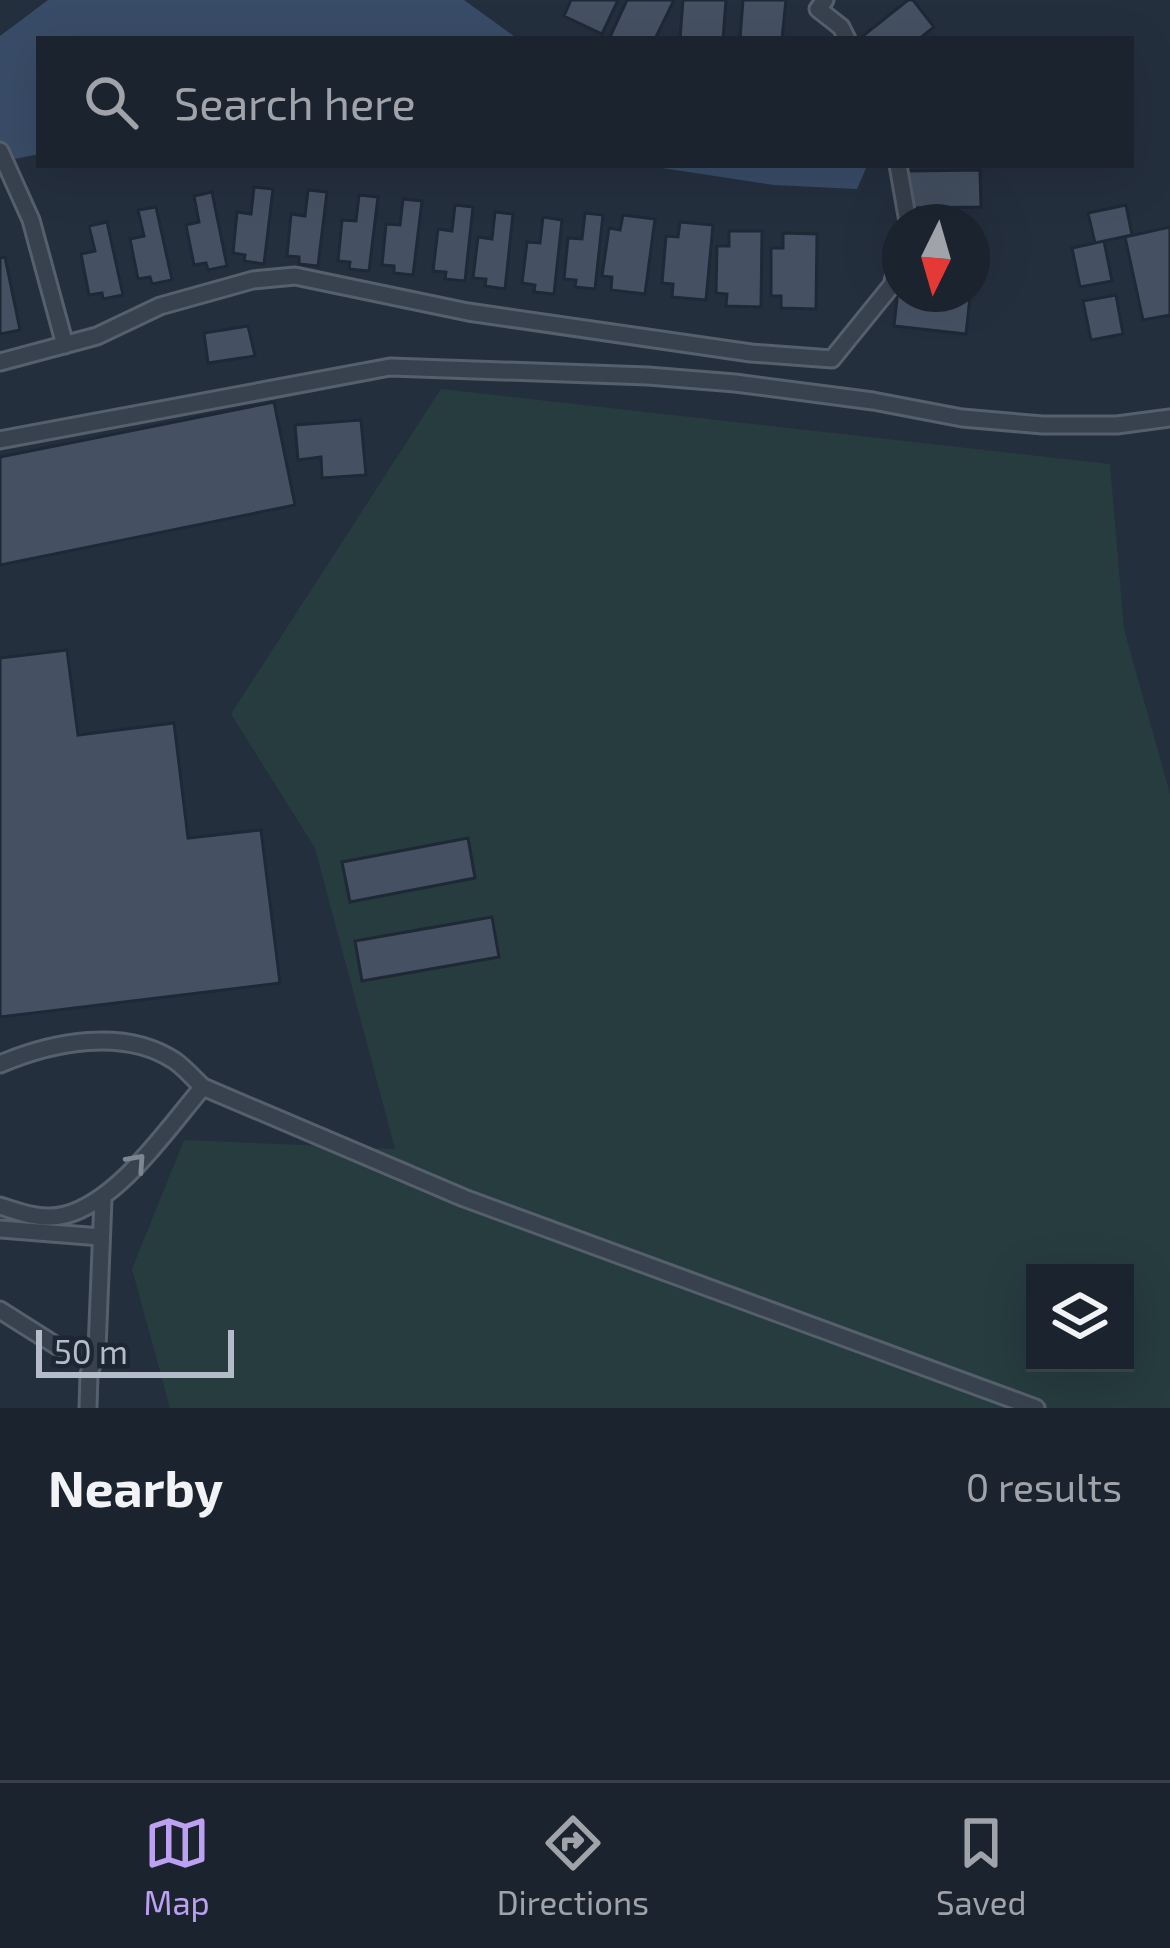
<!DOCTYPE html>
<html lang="en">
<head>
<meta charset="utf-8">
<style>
  :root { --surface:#1b232e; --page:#242b36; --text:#f1f3f6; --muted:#a0a4aa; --line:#39404a; --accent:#bca0f2 }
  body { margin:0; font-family:"Exo 2",sans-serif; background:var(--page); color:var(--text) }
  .controls { position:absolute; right:36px; bottom:36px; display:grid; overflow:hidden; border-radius:0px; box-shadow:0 12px 48px #0002 }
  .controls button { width:108px; height:108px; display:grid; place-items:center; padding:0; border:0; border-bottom:3px solid var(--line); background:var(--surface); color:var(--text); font:60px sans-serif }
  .compass { position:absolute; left:882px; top:204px; width:108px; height:108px; border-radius:50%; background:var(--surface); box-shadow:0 12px 48px #0002; rotate:185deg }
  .scale { position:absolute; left:36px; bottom:30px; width:198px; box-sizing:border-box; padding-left:12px; border:6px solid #b4bcc9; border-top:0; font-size:33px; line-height:42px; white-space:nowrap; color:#b4bcc9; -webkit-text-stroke:9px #1d2633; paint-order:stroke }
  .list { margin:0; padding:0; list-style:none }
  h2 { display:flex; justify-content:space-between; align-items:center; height:156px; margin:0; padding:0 48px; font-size:51px }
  h2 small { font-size:39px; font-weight:400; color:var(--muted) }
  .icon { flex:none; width:66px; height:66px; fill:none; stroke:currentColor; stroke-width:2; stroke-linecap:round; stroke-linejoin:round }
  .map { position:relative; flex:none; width:1170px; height:1408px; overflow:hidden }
  .search { position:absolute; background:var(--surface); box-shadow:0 12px 48px #0002; left:36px; right:36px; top:36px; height:132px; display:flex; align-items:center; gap:30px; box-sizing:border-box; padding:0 42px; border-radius:0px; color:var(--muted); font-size:45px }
  .sheet { height:372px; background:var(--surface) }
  nav { display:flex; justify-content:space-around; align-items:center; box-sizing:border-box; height:168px; border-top:3px solid var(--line); background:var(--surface); font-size:33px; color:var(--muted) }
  nav a { display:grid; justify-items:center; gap:6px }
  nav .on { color:var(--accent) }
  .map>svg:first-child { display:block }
  .green { fill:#263c3f; fill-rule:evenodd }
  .water { fill:#394c67 }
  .building { fill:#455162; stroke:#1f2835; stroke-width:3 }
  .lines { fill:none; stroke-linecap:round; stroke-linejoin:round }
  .service-casing { stroke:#565f6c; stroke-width:21 }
  .service { stroke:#38414e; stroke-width:15 }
  .oneway { stroke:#7c8592 }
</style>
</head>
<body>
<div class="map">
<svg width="1170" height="1408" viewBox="0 0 1170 1408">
  <rect width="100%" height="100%" fill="#242f3e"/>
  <path class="green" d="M441 389 1110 464 1124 629 1170 794V1408H170L132 1269 184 1140 395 1149 315 848 231 714ZM1035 1273H1125V1363H1035Z"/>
  <path class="water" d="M48 0H464L518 39H39V154L0 162V36Z
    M642 165H867V166L857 189 774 185Z"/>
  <path class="building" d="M571 0H618L602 34 564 16Z
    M627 0H674L655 39H609Z
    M683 0H726L723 39H680Z
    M743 0H786L782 39H740Z
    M908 0H913L934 27 919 39H859Z
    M980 170 981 207 908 208V171Z
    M254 187 273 189 264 264 244 261 245 255 233 253 237 212 251 214Z
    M308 190 327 192 318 266 299 264V257L287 256 291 214 305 216Z
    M212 192 227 266 208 270 206 263 194 265 186 225 199 222 194 196Z
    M359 195 378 197 369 271 349 269 350 262 338 261 342 220 356 221Z
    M403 199 422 201 413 275 394 273V266L382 265 386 224 400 225Z
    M455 205 473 207 465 281 445 279 446 272 433 271 438 229 452 231Z
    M1126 205 1132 235 1095 243 1088 213Z
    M156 207 172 280 152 284 150 277 138 279 130 239 144 236 138 210Z
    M495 212 513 214 505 289 485 286 486 279 473 278 478 237 492 239Z
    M585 213 603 215 595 289 575 287 576 280 564 279 568 238 582 239Z
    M623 215 655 219 645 294 611 290 612 277 602 276 609 228 620 230Z
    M543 217 562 220 554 294 534 292 535 285 522 283 527 242 540 243Z
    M107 222 123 295 103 299 102 293 89 295 81 254 95 251 89 226Z
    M680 222 713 225 706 300 672 297 673 284 662 283 666 236 678 237Z
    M1170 227V315L1143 320 1125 237Z
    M729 231H762L761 307 726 306 727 294 716 293 717 246H729Z
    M783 233 817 234 816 309 781 308V296H771V248H783Z
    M1104 241 1112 281 1080 287 1072 248Z
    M972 243 982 244 979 280H972Z
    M5 257 20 330 0 334V258Z
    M898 289 900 294 970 297 966 334 894 326Z
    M1116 295 1123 334 1091 340 1083 301Z
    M248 326 255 356 208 363 204 333Z
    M274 402 295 505 0 565V457Z
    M361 420 366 475 322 478 321 457 298 460 295 425Z
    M67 650 78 735 174 723 188 838 261 830 280 983 0 1017V658Z
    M468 838 475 878 350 902 342 862Z
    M492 917 499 957 362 981 355 941Z"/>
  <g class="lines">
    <defs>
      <path id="service" d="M825 0 818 9 841 27 847 39
        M0 151 31 220 65 345
        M898 165 908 222
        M0 362 97 336 160 306 253 280 295 276 468 312 751 353 832 359 892 285 900 254
        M0 440 390 367 648 376 735 383 873 401 962 418 1043 425H1117L1170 418
        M0 1064C52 1042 124 1027 175 1061 185 1068 194 1079 203 1087 167 1129 119 1201 65 1215 43 1221 21 1213 0 1206
        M203 1087 464 1198 1036 1408
        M0 1229 101 1237
        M0 1310 60 1348 93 1360
        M88 1408 89 1374 97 1350 103 1199"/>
    </defs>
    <use href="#service" class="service-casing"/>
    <use href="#service" class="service"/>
  </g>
  <defs><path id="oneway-chevron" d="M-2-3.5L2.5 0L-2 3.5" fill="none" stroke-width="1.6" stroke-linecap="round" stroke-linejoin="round" transform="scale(3)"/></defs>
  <use class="oneway" href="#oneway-chevron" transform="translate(137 1162) rotate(-48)"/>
</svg>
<div class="controls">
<button><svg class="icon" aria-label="layers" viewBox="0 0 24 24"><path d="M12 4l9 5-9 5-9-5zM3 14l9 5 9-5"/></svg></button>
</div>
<svg class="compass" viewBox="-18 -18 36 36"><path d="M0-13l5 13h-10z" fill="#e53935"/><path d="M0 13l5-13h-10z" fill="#a0a4aa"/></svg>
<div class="scale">50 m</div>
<div class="search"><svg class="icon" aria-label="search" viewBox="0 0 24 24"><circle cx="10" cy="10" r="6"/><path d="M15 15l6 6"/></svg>Search here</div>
</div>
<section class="sheet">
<h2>Nearby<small>0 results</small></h2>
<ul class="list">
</ul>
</section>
<nav>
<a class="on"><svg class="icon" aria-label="map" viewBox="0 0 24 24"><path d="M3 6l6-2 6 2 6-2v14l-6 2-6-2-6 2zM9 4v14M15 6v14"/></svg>Map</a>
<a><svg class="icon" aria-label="directions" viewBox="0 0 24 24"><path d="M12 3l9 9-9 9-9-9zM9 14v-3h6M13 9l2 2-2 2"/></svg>Directions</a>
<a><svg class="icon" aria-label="saved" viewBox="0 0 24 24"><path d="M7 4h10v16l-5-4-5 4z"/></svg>Saved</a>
</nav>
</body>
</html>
